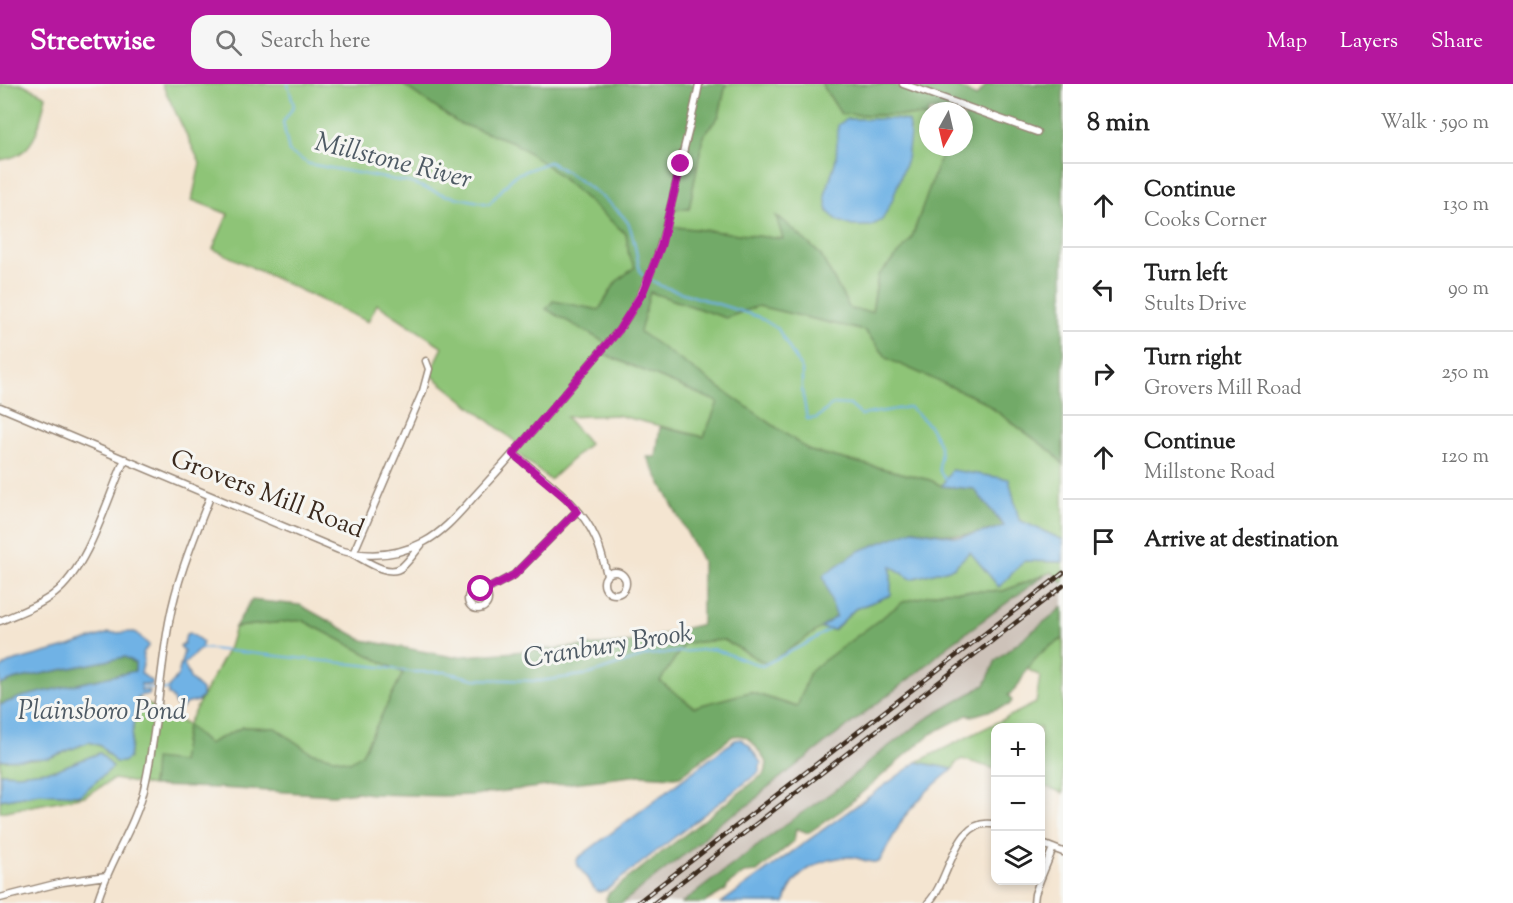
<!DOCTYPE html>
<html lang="en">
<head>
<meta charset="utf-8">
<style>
  :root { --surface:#fff; --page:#f6f6f6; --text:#222; --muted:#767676; --line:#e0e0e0; --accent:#b5179e }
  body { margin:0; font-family:"Sorts Mill Goudy",serif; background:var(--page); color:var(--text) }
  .controls { position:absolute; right:18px; bottom:18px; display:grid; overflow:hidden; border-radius:12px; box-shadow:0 3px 9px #0003 }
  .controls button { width:54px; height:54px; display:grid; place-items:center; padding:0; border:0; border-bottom:2px solid var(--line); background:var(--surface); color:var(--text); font:30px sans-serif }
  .compass { position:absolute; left:919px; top:18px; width:54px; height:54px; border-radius:50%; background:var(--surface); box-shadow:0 3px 9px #0003; rotate:188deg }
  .stop { position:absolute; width:18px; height:18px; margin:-14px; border:4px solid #b5179e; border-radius:50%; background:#fff }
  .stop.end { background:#b5179e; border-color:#fff; box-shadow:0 2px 6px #0008 }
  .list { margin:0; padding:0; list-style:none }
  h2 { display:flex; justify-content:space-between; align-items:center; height:78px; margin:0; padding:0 24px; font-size:26px }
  h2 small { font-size:20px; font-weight:400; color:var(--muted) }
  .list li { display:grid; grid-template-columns:39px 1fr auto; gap:18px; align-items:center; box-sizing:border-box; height:84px; padding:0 24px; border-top:2px solid var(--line) }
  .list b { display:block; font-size:22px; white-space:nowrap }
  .list p { margin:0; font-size:20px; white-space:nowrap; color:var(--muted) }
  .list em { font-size:20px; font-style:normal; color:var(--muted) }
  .icon { flex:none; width:33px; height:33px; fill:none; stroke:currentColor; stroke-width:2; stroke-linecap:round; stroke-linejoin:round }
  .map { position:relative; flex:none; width:1063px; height:819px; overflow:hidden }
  header { display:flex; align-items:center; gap:36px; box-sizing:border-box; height:84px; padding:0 30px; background:var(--accent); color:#fff }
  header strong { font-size:28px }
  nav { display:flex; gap:33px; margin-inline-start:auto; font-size:21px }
  .search { width:420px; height:54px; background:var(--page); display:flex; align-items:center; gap:15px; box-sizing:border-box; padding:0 21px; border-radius:18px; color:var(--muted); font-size:22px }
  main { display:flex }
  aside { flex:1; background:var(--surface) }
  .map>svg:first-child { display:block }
  .industrial { fill:#cdc2b9 }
  .green { fill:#8ec477; stroke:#64774a; stroke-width:1.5 }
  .forest { fill:#72aa68; stroke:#566a43; stroke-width:1.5 }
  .water { fill:#70b2e5; stroke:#566e82; stroke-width:1.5 }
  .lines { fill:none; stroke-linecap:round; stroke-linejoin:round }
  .stream { stroke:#70b2e5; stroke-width:2 }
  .street-casing { stroke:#988878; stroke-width:9 }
  .street { stroke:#fff; stroke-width:6 }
  .rail-casing { stroke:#3b2a1e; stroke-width:4.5 }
  .rail { stroke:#f6f6f2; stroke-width:2; stroke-dasharray:7; stroke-linecap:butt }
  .route { stroke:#b5179e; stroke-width:8 }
  .labels { text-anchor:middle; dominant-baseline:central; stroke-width:6; stroke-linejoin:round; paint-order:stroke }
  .street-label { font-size:26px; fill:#3b2a1e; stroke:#f6f6f2 }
  .water-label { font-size:27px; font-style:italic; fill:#4e5a64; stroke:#f6f6f2 }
</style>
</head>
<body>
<header>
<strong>Streetwise</strong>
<div class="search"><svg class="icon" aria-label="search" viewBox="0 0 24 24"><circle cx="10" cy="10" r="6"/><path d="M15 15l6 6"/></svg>Search here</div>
<nav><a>Map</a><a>Layers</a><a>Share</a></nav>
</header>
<main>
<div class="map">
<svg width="1063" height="819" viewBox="0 0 1063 819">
  <rect width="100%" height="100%" fill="#f6f6f2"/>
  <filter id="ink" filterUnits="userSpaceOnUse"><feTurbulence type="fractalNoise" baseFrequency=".0167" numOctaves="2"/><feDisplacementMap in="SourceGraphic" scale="12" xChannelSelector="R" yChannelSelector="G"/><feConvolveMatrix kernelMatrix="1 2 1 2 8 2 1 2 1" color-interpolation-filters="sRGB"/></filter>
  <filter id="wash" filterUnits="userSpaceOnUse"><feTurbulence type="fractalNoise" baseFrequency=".008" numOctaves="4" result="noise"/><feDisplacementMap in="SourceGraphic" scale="24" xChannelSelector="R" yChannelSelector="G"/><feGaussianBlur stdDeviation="1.35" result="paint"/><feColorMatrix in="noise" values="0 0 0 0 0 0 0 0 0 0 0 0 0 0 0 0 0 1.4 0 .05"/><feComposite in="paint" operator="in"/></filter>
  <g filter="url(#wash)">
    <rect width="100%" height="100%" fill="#f4e5d1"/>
    <path class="industrial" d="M1053 488 1063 499V523L996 576 985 601 926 635 878 670 841 702 793 735 682 819H622L694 763 719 739 753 718 763 707 922 585 949 561 1045 491Z"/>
    <path class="green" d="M0 0H23L46 12C39 41 37 72 0 76Z
      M162 0H402L458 39 513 57 549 83 626 150 629 172 636 183 616 198 599 226 553 217 547 225 607 259 599 268 718 318 704 353 617 331 566 333 589 360 550 396 512 365 518 360 430 290 443 263 377 220 368 238 213 165 228 130 192 116 200 79Z
      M726 0H822L841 30 923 32 928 37V63H944L911 156 878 192 872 228 850 225 820 170 777 133 784 155 666 142 671 125H689L703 52 719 32Z
      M650 208 726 234 758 222 865 247 888 275 981 316 1052 368 1063 380V456L1019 436 952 386 942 402 930 396 810 367 639 248Z
      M970 467 1024 477 1063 478V499L1052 488 1003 507H945L798 623 750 608 694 623 659 597 685 559 724 556 767 580 821 544 834 546 855 525 890 511 891 482 953 484Z
      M302 536 403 589 362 670 350 678 310 668 275 644 243 643 208 660 187 642 181 678 151 696 152 702 114 695 85 712 0 728V716L39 709 80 711 113 683 100 669 55 686 18 690 0 689V676L49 674 89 658 101 662 106 669 129 674 137 614 187 641 229 563 235 543Z
      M1063 555V709L1041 701 1040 644H996L995 685 962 675 956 679 953 685 917 678 1036 619 1040 592 1027 585 1045 564Z"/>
    <path class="forest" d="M402 0H726L719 32 703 52 689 125H671L667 142 783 155 776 132 784 137 820 170 850 225 872 228 878 192 911 156 944 63H964V27H928V37L923 32 841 30 822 0H893L912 7 934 0H953L976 13 987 0H1063V380L1052 368 981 316 888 275 865 247 758 222 726 234 650 208 640 248 810 367 930 396 942 402 974 405 1004 442C967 455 951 451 913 446L836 532 821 544 767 580 724 556 685 559 660 597 694 623 750 608 797 623 810 587 903 518 945 507H1003L1045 491 949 561 922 585 763 707 753 718 719 739 694 763 622 819H607L606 814 609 809 765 689 767 679C757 667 752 648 733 652L680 692 674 693 640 691 473 711 442 712 372 710 357 708 333 711 219 704 152 702 154 675 181 678 187 641 208 660 243 643 275 644 310 668 350 678 362 670 403 589 302 536 235 543 251 516 300 521 363 556 453 573 635 558 702 540V477L647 373H656L660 343 704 353 718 318 599 268 606 259 546 225 553 217 599 226 616 198 635 183 629 172 626 150 549 83 513 58 458 39Z
      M1063 523V555C1047 563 1038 570 1027 585 1021 595 1019 605 1008 611L1012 617 1009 621 972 632 967 631 929 651 842 726 808 749 796 744 794 757 757 788 744 789 728 801 726 806 704 819H682L793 735 841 702 878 670 926 635 985 601 996 576Z
      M125 573 135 579V587L21 613 0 621V601L16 595Z"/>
    <path class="water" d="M847 35H895L908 37 910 50 907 75 892 117 882 136 871 142H852L839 137 828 128 825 111 836 75 838 41Z
      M951 386 1009 395 1019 436 1063 456V478L1024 477 999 503 970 468 953 484 911 495 891 482V511L855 525 834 546 821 544 836 532 823 491 859 467 913 446 959 453 989 447 1004 442 974 405 942 402Z
      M135 548 149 561 143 569 144 577 141 589 152 598 151 601 141 600V606L150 607 149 611H142L137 614 129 674 123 678H115L101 662 89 658 49 674 0 676V621L21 613 135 587V579L125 573 16 595 0 601V585L8 579 66 563 109 549Z
      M190 549 203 558 201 564 184 580 191 596 202 606V613L198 617 185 620 183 624 176 622 171 612 168 611 169 603 178 591 184 567 180 562 184 560 186 550Z
      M741 655 749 661 761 679 759 688 606 806 600 808 596 807 576 779 578 774 735 656Z
      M100 669 113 683 80 711 39 709 0 716V689L18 690 55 686Z
      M917 678 953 685 927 707 904 733 879 778C870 780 860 774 851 773 821 773 791 789 785 819H721Z"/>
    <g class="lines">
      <path class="stream" d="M288 0 294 22 283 38 289 68 309 80 411 99 445 111 489 120 515 91 549 78C569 88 617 121 628 139 634 149 637 177 641 190L661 202 759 233 778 245 802 286V305L807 335 817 334 833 320 850 321 861 331 909 323C923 334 932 343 939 360 945 372 932 385 946 395
        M201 564 381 583 412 588H445L475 595 540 597 590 590 647 571 713 565 762 582 811 557 828 546
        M141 603 171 606"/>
    </g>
  </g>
  <g filter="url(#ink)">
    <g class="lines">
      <defs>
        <path id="street" d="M903 0 1037 48
          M0 323 339 466C368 474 397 472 424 458 447 446 463 424 481 405 529 354 573 299 619 246 657 192 666 145 680 82 686 54 694 28 699 0
          M514 370C543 395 580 418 596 455 601 466 604 479 607 491
          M421 461C415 468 409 477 402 483 389 494 365 476 353 470L423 307 429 285 426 277
          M604 499a11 11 0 1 1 22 0a11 11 0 1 1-22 0Z
          M468 515a10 10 0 1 1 20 0a10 10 0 1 1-20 0Z
          M484 507 514 491 577 427
          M0 537C18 529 39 522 54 510 88 485 108 413 125 375
          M1040 759 1063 768
          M1040 796 1053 764
          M0 814 63 798 106 792
          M97 819C108 779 134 746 144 705 157 651 159 593 169 538 177 494 194 454 210 413
          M928 819C951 796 954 730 996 741
          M1034 819 1035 810 1040 796"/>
      </defs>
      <use href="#street" class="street-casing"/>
      <use href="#street" class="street"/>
      <defs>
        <path id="rail" d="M637 819 1063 489
          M654 819 1063 502"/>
      </defs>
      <use href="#rail" class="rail-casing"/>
      <use href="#rail" class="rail"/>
    </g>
  </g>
  <g class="lines" filter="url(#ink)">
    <path class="route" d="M481 505 484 507 514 491 577 427 567 415 513 370 619 246 643 208 661 162 681 80"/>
  </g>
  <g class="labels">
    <g class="street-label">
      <text transform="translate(267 411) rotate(21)">Grovers Mill Road</text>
    </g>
    <g class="water-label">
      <text transform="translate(393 78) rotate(14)">Millstone River</text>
      <text transform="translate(608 563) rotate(-9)">Cranbury Brook</text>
      <text x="102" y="628">Plainsboro Pond</text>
    </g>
  </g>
</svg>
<div class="controls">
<button>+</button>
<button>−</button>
<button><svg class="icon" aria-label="layers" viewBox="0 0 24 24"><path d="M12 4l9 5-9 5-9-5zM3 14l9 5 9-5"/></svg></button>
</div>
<svg class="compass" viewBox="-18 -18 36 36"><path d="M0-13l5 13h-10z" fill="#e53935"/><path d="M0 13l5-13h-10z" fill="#767676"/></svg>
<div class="stop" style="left:481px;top:505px"></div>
<div class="stop end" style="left:681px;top:80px"></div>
</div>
<aside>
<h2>8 min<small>Walk · 590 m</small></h2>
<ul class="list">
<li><svg class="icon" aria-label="ahead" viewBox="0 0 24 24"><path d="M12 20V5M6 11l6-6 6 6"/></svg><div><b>Continue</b><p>Cooks Corner</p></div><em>130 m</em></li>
<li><svg class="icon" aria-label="left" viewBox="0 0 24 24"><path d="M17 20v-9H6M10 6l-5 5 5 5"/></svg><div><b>Turn left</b><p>Stults Drive</p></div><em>90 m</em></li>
<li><svg class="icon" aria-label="right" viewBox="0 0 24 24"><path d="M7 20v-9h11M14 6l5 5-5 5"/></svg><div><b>Turn right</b><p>Grovers Mill Road</p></div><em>250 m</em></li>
<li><svg class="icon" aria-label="ahead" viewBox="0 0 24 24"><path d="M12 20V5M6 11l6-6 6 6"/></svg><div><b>Continue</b><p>Millstone Road</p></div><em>120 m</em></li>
<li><svg class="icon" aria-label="arrive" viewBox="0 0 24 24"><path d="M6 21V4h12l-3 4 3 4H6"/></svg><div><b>Arrive at destination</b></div></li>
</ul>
</aside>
</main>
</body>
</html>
